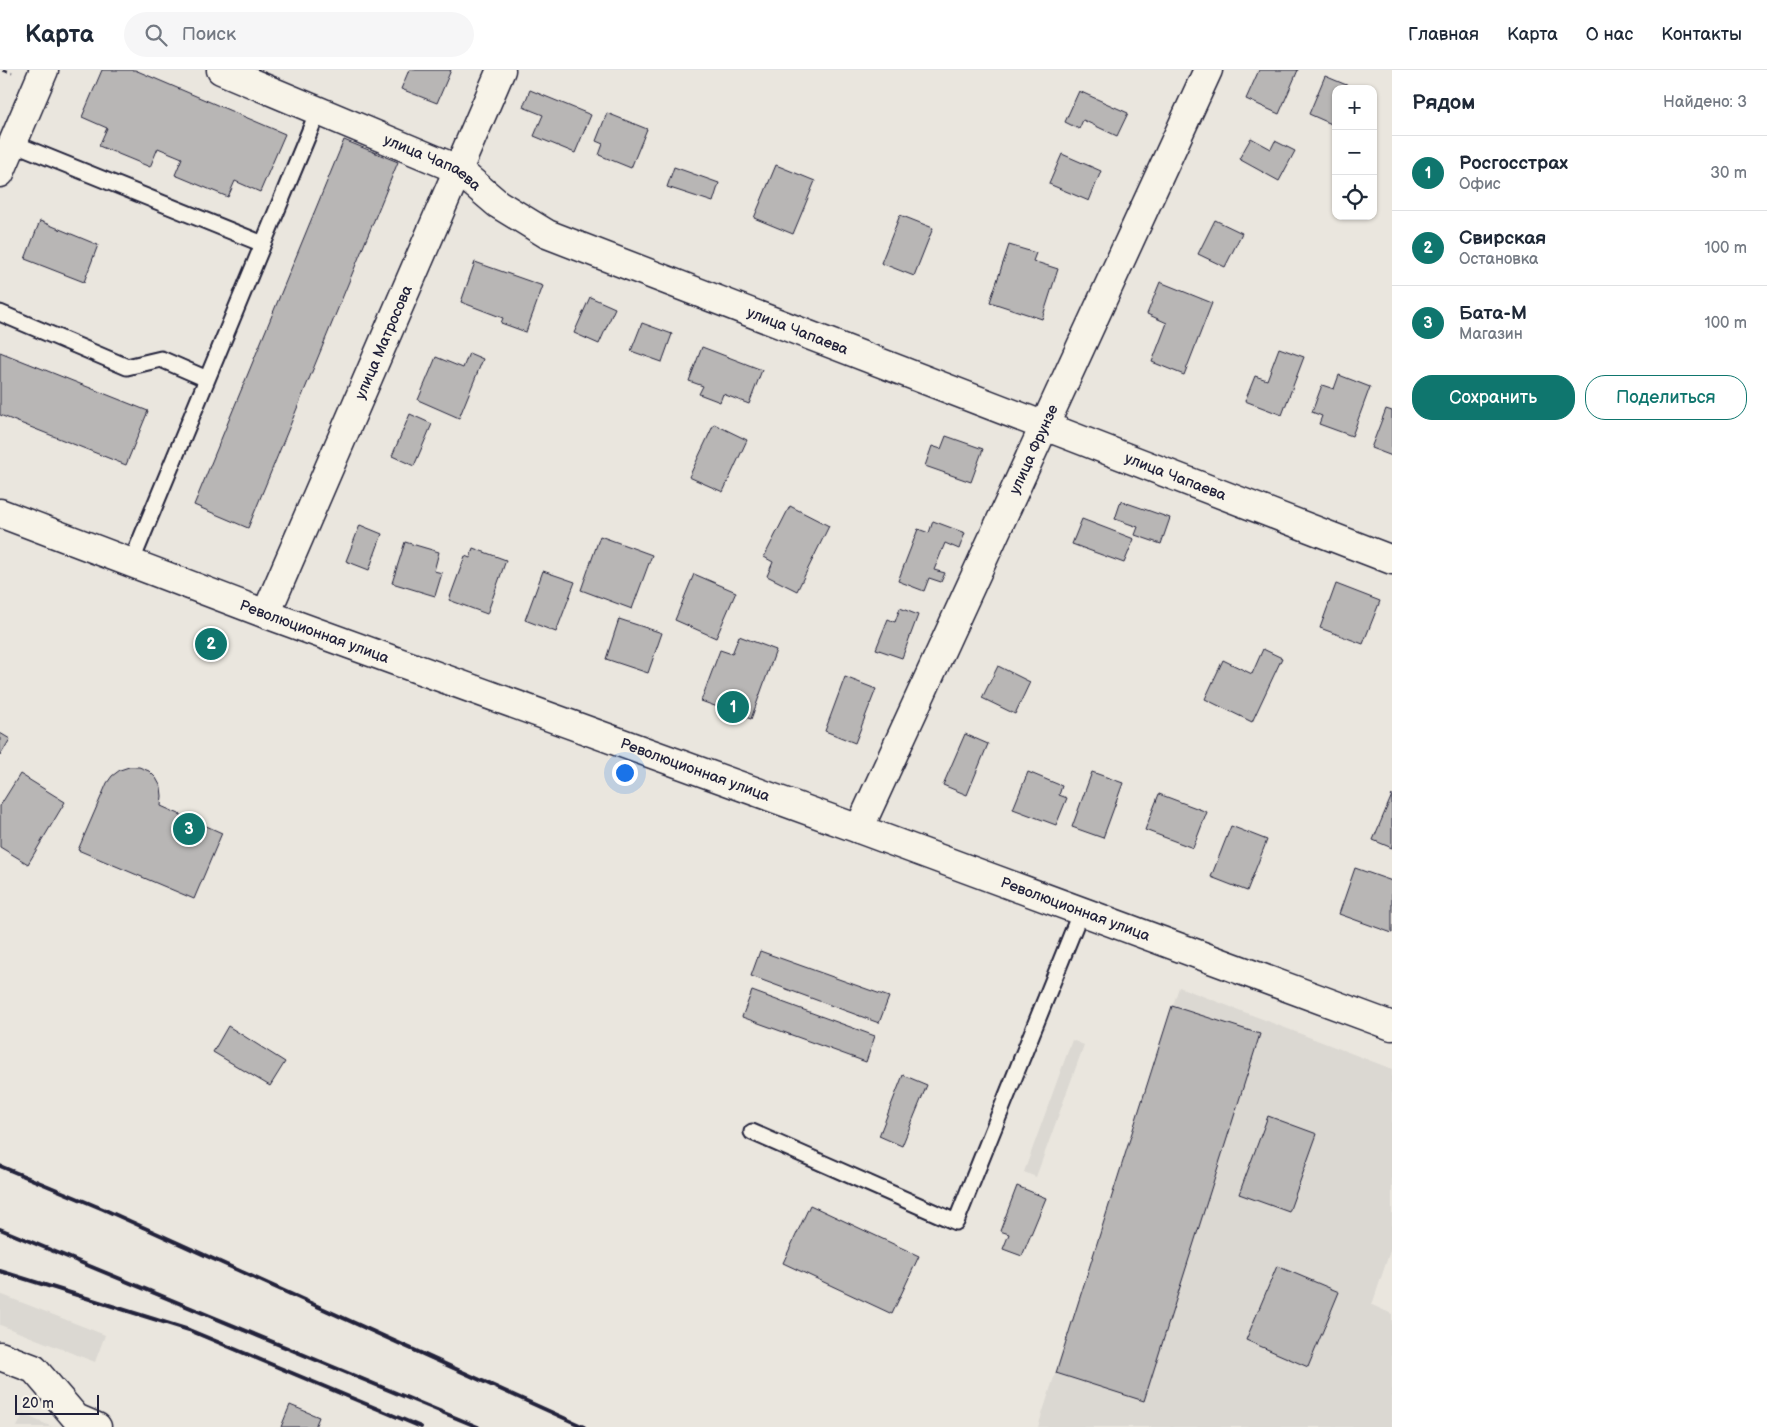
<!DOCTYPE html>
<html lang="ru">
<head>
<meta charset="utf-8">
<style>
  :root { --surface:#fff; --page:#f6f6f7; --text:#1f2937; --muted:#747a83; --line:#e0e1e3; --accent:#0f766e }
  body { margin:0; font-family:"Balsamiq Sans",sans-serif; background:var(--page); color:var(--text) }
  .controls { position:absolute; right:15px; top:15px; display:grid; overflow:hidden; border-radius:10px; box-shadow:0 1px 4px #0004 }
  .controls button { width:45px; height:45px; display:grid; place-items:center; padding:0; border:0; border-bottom:1px solid var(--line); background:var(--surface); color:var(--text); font:25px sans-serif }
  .scale { position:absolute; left:15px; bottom:12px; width:84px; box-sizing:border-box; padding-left:5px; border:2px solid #22223b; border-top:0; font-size:14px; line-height:18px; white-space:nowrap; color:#22223b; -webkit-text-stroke:4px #f7f3e8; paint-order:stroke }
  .you { position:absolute; left:624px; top:702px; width:18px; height:18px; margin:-12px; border:4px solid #fff; border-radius:50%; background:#1a73e8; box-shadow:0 0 0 8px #1a73e833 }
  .badge { display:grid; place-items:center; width:32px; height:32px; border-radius:50%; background:var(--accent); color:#fff; font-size:16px; font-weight:700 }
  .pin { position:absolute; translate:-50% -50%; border:2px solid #fff; box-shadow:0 1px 5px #0006 }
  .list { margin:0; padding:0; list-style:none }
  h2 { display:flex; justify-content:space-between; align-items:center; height:65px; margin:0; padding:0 20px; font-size:21px }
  h2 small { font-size:16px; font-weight:400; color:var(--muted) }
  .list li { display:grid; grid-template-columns:32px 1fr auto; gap:15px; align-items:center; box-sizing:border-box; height:75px; padding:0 20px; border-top:1px solid var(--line) }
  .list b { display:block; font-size:19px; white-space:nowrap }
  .list p { margin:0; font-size:16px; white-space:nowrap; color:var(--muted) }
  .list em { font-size:16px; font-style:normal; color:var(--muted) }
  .actions { display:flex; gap:10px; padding:15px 20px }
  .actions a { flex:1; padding:11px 0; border:1px solid var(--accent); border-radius:20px; text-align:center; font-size:18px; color:var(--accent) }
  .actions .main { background:var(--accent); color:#fff }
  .icon { flex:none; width:28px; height:28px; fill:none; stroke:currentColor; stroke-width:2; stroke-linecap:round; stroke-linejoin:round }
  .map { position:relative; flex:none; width:1392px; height:1357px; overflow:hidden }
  header { display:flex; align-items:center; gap:30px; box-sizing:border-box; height:70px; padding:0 25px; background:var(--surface); border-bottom:1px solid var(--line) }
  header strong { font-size:24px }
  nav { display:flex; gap:28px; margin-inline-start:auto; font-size:18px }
  .search { width:350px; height:45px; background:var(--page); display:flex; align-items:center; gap:12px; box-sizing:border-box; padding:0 18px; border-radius:28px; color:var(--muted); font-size:19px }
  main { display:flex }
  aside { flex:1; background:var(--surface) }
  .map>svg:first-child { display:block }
  .built { fill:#dbd8d2 }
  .building { fill:#b8b6b5; stroke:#22223b }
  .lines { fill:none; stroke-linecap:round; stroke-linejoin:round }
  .lane-casing { stroke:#22223b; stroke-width:19 }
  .street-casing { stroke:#22223b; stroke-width:31 }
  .secondary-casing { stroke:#22223b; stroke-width:31 }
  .path { stroke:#22223b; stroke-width:3; stroke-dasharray:5 4; stroke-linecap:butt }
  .lane { stroke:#f7f3e8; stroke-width:15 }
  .street { stroke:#f7f3e8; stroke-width:28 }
  .secondary { stroke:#f7f3e8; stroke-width:28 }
  .rail { stroke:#22223b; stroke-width:4 }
  .labels { text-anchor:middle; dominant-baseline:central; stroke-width:4; stroke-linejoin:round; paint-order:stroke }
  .street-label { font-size:15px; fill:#22223b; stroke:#f7f3e8 }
</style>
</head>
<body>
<header>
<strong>Карта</strong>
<div class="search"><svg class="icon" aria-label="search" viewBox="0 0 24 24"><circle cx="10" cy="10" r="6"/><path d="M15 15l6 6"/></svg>Поиск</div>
<nav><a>Главная</a><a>Карта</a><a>О нас</a><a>Контакты</a></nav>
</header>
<main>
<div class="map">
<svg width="1392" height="1357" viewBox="0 0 1392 1357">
  <rect width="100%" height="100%" fill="#eae6de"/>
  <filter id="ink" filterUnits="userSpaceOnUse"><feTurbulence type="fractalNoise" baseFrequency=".02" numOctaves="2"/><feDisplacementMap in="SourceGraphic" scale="10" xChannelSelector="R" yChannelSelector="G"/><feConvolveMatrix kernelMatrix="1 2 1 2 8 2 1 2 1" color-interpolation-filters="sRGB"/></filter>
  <g filter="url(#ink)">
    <path class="built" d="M1179 917 1392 999V1175L1372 1235 1392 1244V1357H1038Z
      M1072 970 1084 975 1036 1107 1024 1102Z
      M0 1224 105 1265 95 1292 0 1255Z
      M23 1344 52 1357H17Z"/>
    <path class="building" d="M102 0H135L285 64 260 122 235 111 228 127 175 105 182 88 158 78 150 97 99 76 107 58 82 47Z
      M409 0H451L437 33 401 19Z
      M1259 0H1298L1279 44 1246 29Z
      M1325 6 1356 19H1336V56L1309 44Z
      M530 20 591 45 575 83 534 66 543 45 523 37Z
      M1079 21 1128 43 1117 66 1083 50 1079 59 1065 52Z
      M607 43 647 59 631 98 599 85 603 74 596 71Z
      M1251 68 1271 79 1275 71 1295 81 1279 111 1239 89Z
      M344 70 398 92 248 458 194 435Z
      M1062 84 1101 101 1089 131 1049 114Z
      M776 95 815 111 793 164 754 148Z
      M674 97 719 113 713 132 667 117Z
      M900 145 933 158 914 206 881 193Z
      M1215 150 1242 163 1225 197 1198 184Z
      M40 151 98 175 84 212 25 189Z
      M1009 175 1036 183 1033 191 1058 199 1042 249 990 232Z
      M475 192 543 216 526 262 501 253 503 248 461 232Z
      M1160 212 1212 233 1184 305 1152 292 1167 253 1147 244Z
      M590 227 615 238 599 274 574 263Z
      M642 253 672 264 662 292 631 281Z
      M702 277 762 300 749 334 723 324 720 332 699 324 703 316 689 311Z
      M1279 278 1304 287 1282 345 1245 331 1255 306 1267 310Z
      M0 282 148 341 126 395 0 345Z
      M469 283 483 289 459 348 418 330 436 287 463 298Z
      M1339 305 1370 317 1352 366 1319 354 1322 346 1312 342 1322 315 1334 319Z
      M1386 339 1392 341V386L1371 378Z
      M410 344 432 354 414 396 392 386Z
      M714 354 747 370 723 422 689 407Z
      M946 366 983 379 971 412 925 396 932 376 941 379Z
      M1121 431 1170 448 1161 474 1135 465 1138 457 1115 449Z
      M790 436 829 456 797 521 767 506 773 492 764 487Z
      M1082 449 1134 469 1124 493 1072 474Z
      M933 451 965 463 959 479 945 473 934 500 945 503 941 512 929 508 924 521 898 511 918 459 929 463Z
      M360 455 382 464 369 500 346 491Z
      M600 466 652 485 632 539 581 520Z
      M405 472 439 482 434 501 442 503 435 526 392 513Z
      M473 478 506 490 487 544 449 530 465 486 470 488Z
      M543 501 575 512 556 562 525 550Z
      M694 504 736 522 716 568 675 550Z
      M1336 514 1380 531 1363 574 1320 558Z
      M900 538 918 545 902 588 876 579 888 549 895 552Z
      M619 549 662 563 648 603 606 589Z
      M739 566 776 580 751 649 701 631 720 580 732 584Z
      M1263 579 1282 588 1252 652 1205 629 1223 590 1252 604Z
      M998 596 1030 612 1015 644 982 628Z
      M845 607 876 619 855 673 825 661Z
      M0 663 10 669 0 686Z
      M965 664 988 674 967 725 943 715Z
      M129 697H139L149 701 156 708 161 717 162 726 161 736 222 763 194 829 78 780 107 713 112 706 120 700Z
      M1028 702 1062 716 1059 725 1067 728 1056 755 1013 739Z
      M1092 702 1123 713 1103 768 1072 757Z
      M20 704 65 732 28 794 0 777V736Z
      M1159 724 1207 742 1193 778 1145 760Z
      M1392 725V778L1373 770Z
      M1231 756 1267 770 1247 821 1211 807Z
      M1355 798 1392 811V863L1339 844Z
      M760 881 889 927 879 953 751 906Z
      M752 921 875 966 866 992 742 947Z
      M1172 936 1260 964 1144 1331 1056 1303Z
      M228 956 285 992 270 1016 213 982Z
      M903 1005 927 1015 902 1076 879 1066Z
      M1268 1046 1317 1064 1289 1142 1239 1124Z
      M1017 1116 1046 1128 1022 1186 1003 1179 1009 1164 1000 1161Z
      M810 1135 919 1186 892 1244 783 1193Z
      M1277 1196 1339 1222 1308 1297 1246 1270Z
      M290 1335 319 1347 315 1357H281Z"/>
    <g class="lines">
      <defs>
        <path id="lane" d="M13 73 263 174
          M0 243 127 297 161 289 207 309
          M131 493 318 41
          M752 1062 956 1152 1081 841"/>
        <g id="street">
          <path id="s1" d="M221 0 457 99 498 134 547 164 1392 490"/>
          <path d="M0 103 44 0"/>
          <path id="s2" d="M266 544 501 0"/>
          <path id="s3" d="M859 759 1208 0"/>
          <path d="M0 1286 34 1299 76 1348 97 1357"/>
        </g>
        <g id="secondary">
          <path id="s4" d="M0 443 266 544 859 759 1392 956"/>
        </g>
      </defs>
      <use href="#lane" class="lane-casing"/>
      <use href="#street" class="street-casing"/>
      <use href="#secondary" class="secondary-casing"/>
      <path class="path" d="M3 0 12 3"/>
      <use href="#lane" class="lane"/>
      <use href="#street" class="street"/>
      <use href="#secondary" class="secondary"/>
      <path class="rail" d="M0 1096 103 1139 584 1357
        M0 1159 478 1357
        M0 1201 189 1260 421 1357"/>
    </g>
  </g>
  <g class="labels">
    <g class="street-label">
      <text stroke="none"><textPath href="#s1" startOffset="231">улица Чапаева</textPath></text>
      <text stroke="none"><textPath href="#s1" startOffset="636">улица Чапаева</textPath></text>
      <text stroke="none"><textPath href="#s2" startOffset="296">улица Матросова</textPath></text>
      <text stroke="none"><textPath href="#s3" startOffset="418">улица Фрунзе</textPath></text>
      <text stroke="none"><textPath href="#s1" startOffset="1041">улица Чапаева</textPath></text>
      <text stroke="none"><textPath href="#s4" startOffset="336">Революционная улица</textPath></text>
      <text stroke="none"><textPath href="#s4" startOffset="741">Революционная улица</textPath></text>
      <text stroke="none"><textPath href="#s4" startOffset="1146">Революционная улица</textPath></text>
    </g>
  </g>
</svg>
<div class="controls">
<button>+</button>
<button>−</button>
<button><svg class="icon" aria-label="locate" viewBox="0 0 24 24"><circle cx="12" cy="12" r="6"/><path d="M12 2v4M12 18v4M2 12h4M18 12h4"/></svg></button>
</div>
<div class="scale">20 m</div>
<div class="you"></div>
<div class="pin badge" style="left:733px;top:637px">1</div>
<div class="pin badge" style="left:211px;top:574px">2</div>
<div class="pin badge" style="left:189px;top:759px">3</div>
</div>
<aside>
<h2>Рядом<small>Найдено: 3</small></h2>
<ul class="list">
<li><span class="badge">1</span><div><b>Росгосстрах</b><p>Офис</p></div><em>30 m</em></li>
<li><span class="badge">2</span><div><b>Свирская</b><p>Остановка</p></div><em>100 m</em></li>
<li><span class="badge">3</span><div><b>Бата-М</b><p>Магазин</p></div><em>100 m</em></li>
</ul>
<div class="actions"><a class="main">Сохранить</a><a>Поделиться</a></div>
</aside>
</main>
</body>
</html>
